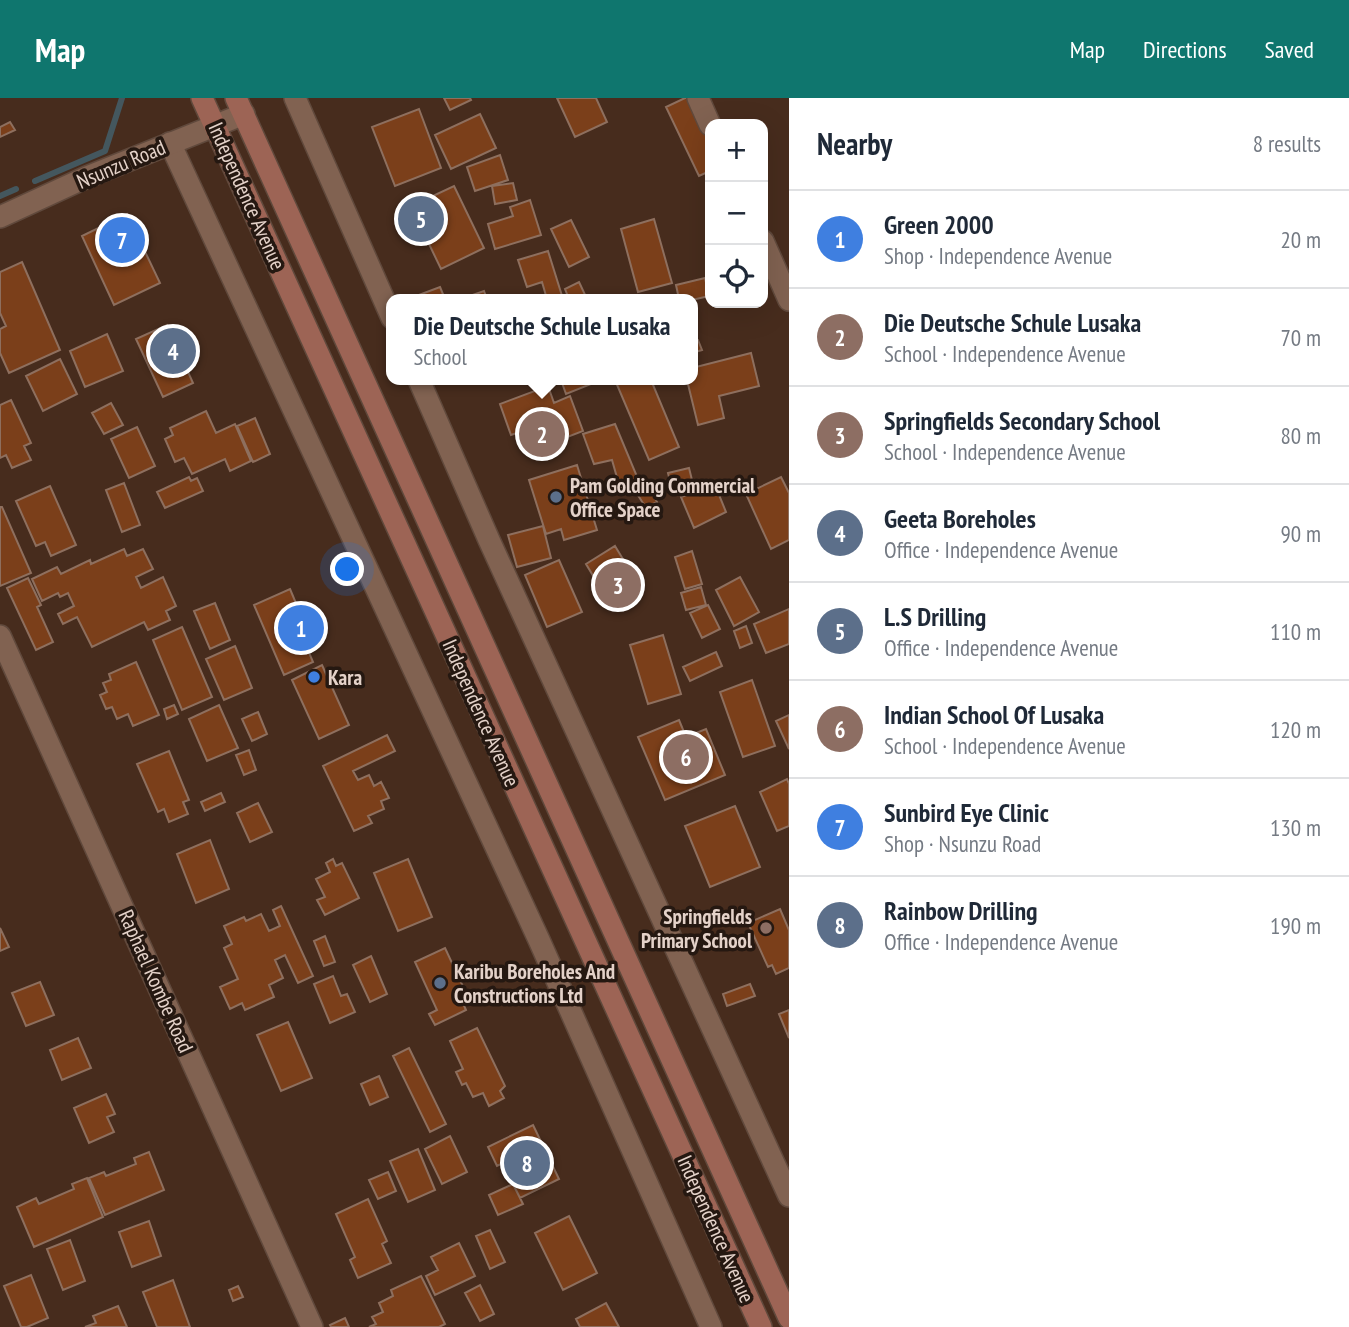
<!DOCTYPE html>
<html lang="en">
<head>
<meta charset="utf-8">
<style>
  :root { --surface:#fff; --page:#f6f6f7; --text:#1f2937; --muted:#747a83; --line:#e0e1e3; --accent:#0f766e }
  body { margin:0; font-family:"PT Sans Narrow",sans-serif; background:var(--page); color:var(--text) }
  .controls { position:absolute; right:21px; top:21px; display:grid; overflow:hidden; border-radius:14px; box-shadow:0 7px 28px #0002 }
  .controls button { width:63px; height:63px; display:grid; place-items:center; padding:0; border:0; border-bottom:2px solid var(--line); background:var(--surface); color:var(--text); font:35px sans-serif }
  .you { position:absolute; left:348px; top:472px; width:24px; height:24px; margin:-18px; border:5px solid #fff; border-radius:50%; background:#1a73e8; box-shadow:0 0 0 10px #1a73e833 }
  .badge { display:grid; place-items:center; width:46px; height:46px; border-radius:50%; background:var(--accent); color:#fff; font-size:23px; font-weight:700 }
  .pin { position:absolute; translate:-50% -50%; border:4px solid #fff; box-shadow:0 2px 7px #0006 }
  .popup { position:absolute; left:386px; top:196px; width:312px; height:91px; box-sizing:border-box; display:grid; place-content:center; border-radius:14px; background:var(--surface); filter:drop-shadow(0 2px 5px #0005); font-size:23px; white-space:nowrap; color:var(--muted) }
  .popup b { font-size:26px; color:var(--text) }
  .popup::after { content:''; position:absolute; left:50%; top:100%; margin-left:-14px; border:14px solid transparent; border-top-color:var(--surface) }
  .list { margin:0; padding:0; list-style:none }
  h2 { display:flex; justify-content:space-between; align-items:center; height:91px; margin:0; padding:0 28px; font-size:30px }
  h2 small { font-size:23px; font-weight:400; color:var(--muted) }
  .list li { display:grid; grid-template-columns:46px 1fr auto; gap:21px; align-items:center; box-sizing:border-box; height:98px; padding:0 28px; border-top:2px solid var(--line) }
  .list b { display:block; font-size:26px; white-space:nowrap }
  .list p { margin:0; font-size:23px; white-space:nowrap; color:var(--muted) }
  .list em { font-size:23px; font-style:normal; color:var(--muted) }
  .icon { flex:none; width:38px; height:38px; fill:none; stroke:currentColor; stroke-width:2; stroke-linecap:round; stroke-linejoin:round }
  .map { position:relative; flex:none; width:789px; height:1229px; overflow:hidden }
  header { display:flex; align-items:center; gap:42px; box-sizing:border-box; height:98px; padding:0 35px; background:var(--accent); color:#fff }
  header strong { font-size:33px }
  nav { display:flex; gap:38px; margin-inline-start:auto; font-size:24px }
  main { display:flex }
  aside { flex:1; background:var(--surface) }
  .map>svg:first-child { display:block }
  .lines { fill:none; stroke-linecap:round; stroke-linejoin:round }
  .stream { stroke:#44575e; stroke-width:6 }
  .building { fill:#7b3f1a; stroke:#8e6f5e; stroke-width:2 }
  .minor-casing { stroke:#60493c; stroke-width:24 }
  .tertiary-casing { stroke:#60493c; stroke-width:24 }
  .secondary-casing { stroke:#60493c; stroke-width:24 }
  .minor { stroke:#816251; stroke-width:21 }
  .tertiary { stroke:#816251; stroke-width:21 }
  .secondary { stroke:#9d6455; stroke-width:21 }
  .service-dot { fill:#5c6f8a; stroke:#251811; stroke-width:2.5 }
  .shop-dot { fill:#3f7fe0; stroke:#251811; stroke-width:2.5 }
  .education-dot { fill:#8d6e63; stroke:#251811; stroke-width:2.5 }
  .labels { text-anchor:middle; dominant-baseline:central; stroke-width:7; stroke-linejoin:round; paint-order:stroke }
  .street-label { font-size:21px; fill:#e4d2c9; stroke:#251811 }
  .poi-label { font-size:21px; font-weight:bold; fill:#e4d2c9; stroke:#251811; text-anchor:start }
</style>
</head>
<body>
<header>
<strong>Map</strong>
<nav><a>Map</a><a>Directions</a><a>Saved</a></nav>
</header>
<main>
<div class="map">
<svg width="789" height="1229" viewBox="0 0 789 1229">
  <rect width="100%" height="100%" fill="#472c1d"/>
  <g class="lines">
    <path class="stream" d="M35 83 105 53 122 0
      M0 98 16 91"/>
  </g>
  <path class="building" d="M444 0H470L471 2 450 12Z
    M557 0H596L607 24 575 39Z
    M685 0H692L710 39V73L699 78 666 9Z
    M419 11 441 70 395 88 372 29Z
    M480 16 496 50 451 71 435 37Z
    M10 24 15 32 0 39V29Z
    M500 57 508 82 475 93 467 69Z
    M513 85 517 102 495 106 492 88Z
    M454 88 484 150 441 171 418 123 427 119 420 104Z
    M530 102 541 137 495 151 488 126 513 118 510 109Z
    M127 116 160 185 114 207 82 138Z
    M654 121 672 185 638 194 621 131Z
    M571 122 589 159 569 169 551 131Z
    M548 153 563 201H547L542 184 527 189 518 162Z
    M22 164 60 252 9 275 0 255V231L6 228 0 215V174Z
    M705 180 709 198 692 202 679 201 676 187Z
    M579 184 587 201H569L565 191Z
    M440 189 445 201H412L411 200Z
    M484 193 487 201H461Z
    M167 227 193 285 163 299 136 241Z
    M107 236 123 273 85 289 70 253Z
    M698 242 702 252 692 255V243Z
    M751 255 759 288 719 298 724 320 698 327 687 282H692V270Z
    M60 261 77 296 43 313 26 278Z
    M561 282H595L596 284 566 296Z
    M615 282H651L679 349 649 362Z
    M548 288 554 305 570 298 583 333 531 353 523 333 511 337 500 306Z
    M11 302 31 345 24 348 31 362 12 370 6 357 0 360V307Z
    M111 305 123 327 104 336 92 315Z
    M206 313 216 335 235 326 251 363 230 373 225 361 192 376 184 360 175 364 165 341 173 337 170 330Z
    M255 320 270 356 253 364 237 328Z
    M615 326 638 381 620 390 612 362 594 366 583 336Z
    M137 329 155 368 129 380 111 341Z
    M577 367 597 432 564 442 561 431 546 436 529 382Z
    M689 370 692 382 671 387 668 375Z
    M189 379 191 383 197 380 203 393 165 410 157 394Z
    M781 379 789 395V442L771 451 746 396Z
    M124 385 140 427 122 434 106 392Z
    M648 387 657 404 646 410 636 394Z
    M715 387 726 414 694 430 681 399Z
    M50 388 76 447 51 458 45 444 36 448 16 403Z
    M0 409H2L31 475 0 488Z
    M543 428 551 460 517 469 508 437Z
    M615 448 638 486 609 504 586 466Z
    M124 451 127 458 143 451 153 471 136 479 141 490 163 479 176 508 166 513 170 522 148 532 144 524 92 549 77 519 63 526 58 516 74 508 68 495 60 499 58 495 42 503 32 481 57 469 61 476 90 462 91 466Z
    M692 453 702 486 685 491 675 459Z
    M559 462 582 514 547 529 525 477Z
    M740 479 759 514 734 528 716 492Z
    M28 480 41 507 37 509 53 544 36 552 7 490Z
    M701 489 706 507 686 512 681 495Z
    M290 491 311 541 304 543 313 564 284 577 254 507Z
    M215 505 230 542 210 551 194 513Z
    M708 507 720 531 702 540 690 515Z
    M789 511V546L766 555 754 526Z
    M746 528 752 545 740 550 734 533Z
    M182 529 212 599 182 612 153 542Z
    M663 537 681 596 648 606 630 547Z
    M235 548 252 590 224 602 206 561Z
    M716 554 722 568 690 583 683 569Z
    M136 564 159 617 133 628 128 616 117 621 112 609 106 611 100 597 107 594 103 585 111 582 109 576Z
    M322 567 349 627 319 641 292 582Z
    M752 582 775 648 743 659 720 594Z
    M174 607 178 616 167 621 164 611Z
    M219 607 238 650 207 663 189 621Z
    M258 614 267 636 252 643 242 621Z
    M789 617V651L776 623Z
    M679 622 686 639 706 631 725 677 665 702 638 639Z
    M387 637 395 653 353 673 358 682 369 677 374 688 381 684 389 700 381 703 384 711 368 718 372 725 354 733 323 668Z
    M249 652 256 672 244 677 236 657Z
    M169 653 189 702 183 704 188 716 169 724 164 711 158 714 137 666Z
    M787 681 789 686V728L777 733 760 694Z
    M221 695 225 704 205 713 201 704Z
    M258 705 272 734 250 744 237 715Z
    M735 708 760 769 710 789 685 728Z
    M210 742 229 791 196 805 177 756Z
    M333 761 336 768 342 765 359 800 325 817 317 802 325 799 316 781 330 774 326 765Z
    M408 761 432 819 398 833 374 775Z
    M281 808 313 878 298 885 285 857 275 862 283 880 269 887 274 899 245 912 242 905 230 911 220 889 238 881 224 850 232 846 224 828 244 819 246 823 261 816 269 833 280 828 273 812Z
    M780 811 789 832V870L776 876 772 867 768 869 748 825Z
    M0 830 9 849 0 853Z
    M325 838 335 864 324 868 314 843Z
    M445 850 467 897 462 903 466 912 435 927 429 916 437 912 415 864Z
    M371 858 387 896 370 904 353 867Z
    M333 878 341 898 347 896 355 914 330 925 314 886Z
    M40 884 54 917 26 928 12 895Z
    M750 886 755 898 727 908 723 896Z
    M789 912V940L779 916Z
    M288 924 312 980 281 993 257 937Z
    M477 930 505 988 500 993 504 1000 489 1008 483 995 473 999 466 985 462 987 456 974 463 971 450 943Z
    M78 940 91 970 62 982 50 952Z
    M409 950 446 1026 430 1034 393 958Z
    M379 978 388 999 370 1007 361 986Z
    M106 996 115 1016 107 1019 114 1034 89 1045 74 1010Z
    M533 1027 559 1081 520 1100 503 1065 497 1068 488 1049Z
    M450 1038 467 1074 442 1086 425 1051Z
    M418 1051 435 1092 408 1104 390 1063Z
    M149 1054 164 1092 105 1117 89 1080 104 1074 106 1078 136 1066 134 1060Z
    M388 1074 396 1093 378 1101 369 1082Z
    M87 1080 103 1119 34 1149 17 1109 36 1100 39 1106 74 1091 72 1086Z
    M513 1086 523 1106 498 1117 489 1097Z
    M368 1101 387 1143 382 1146 391 1165 358 1180 350 1162 355 1159 336 1116Z
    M569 1118 597 1175 563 1192 535 1135Z
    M149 1123 161 1158 132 1169 119 1134Z
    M490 1132 505 1164 490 1171 476 1138Z
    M70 1142 85 1183 63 1192 47 1151Z
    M459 1145 475 1178 435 1197 426 1178 438 1172 431 1159Z
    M31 1177 48 1220 27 1229H21L4 1188Z
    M421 1178 445 1226 439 1229H369L376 1226 372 1219 383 1214 379 1205 393 1198 391 1192Z
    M173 1182 190 1229H157L143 1194Z
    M480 1187 494 1216 480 1223 465 1195Z
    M238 1188 243 1199 233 1203 229 1192Z
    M606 1205 619 1229H580L576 1221Z
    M118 1208 127 1229H85L96 1225 93 1218Z
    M345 1220 349 1229H331L330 1227Z"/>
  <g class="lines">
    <defs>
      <path id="minor" d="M295 0 392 220
        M698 0 710 27
        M170 45 539 842 711 1229
        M763 143 789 202
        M419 282 489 442 789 1098
        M0 538 312 1229"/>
      <path id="tertiary" d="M0 119 87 79 244 16"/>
      <path id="secondary" d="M202 0 761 1229
        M236 0 789 1220"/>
    </defs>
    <use href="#minor" class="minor-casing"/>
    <use href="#tertiary" class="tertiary-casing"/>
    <use href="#secondary" class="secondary-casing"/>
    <use href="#minor" class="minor"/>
    <use href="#tertiary" class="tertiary"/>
    <use href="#secondary" class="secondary"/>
  </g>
  <g class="service-dot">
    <circle cx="556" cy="399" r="7"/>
    <circle cx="440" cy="885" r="7"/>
  </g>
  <circle class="shop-dot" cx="314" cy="579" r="7"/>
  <circle class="education-dot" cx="766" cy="830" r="7"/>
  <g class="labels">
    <g class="street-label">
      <text transform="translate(121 66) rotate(-23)">Nsunzu Road</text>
      <text transform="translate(247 98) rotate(66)">Independence Avenue</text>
      <text transform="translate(481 615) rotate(66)">Independence Avenue</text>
      <text transform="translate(156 883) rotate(66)">Raphael Kombe Road</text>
      <text transform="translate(716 1131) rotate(66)">Independence Avenue</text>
    </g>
    <g class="poi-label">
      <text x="570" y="387">Pam Golding Commercial<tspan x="570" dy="24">Office Space</tspan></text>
      <text x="328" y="579">Kara</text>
      <text x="752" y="818" text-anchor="end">Springfields<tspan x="752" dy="24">Primary School</tspan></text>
      <text x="454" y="873">Karibu Boreholes And<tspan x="454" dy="24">Constructions Ltd</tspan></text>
    </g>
  </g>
</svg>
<div class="controls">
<button>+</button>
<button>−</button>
<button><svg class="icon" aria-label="locate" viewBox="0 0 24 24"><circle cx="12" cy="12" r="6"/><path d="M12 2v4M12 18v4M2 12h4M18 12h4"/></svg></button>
</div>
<div class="you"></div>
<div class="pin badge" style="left:301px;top:530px;background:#3f7fe0">1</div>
<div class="pin badge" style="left:542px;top:336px;background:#8d6e63">2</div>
<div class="popup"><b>Die Deutsche Schule Lusaka</b>School</div>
<div class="pin badge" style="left:618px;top:487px;background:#8d6e63">3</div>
<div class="pin badge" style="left:173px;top:253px;background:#5c6f8a">4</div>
<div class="pin badge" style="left:421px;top:121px;background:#5c6f8a">5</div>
<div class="pin badge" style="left:686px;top:659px;background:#8d6e63">6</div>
<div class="pin badge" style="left:122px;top:142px;background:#3f7fe0">7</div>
<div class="pin badge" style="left:527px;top:1065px;background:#5c6f8a">8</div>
</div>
<aside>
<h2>Nearby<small>8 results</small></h2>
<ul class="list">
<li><span class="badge" style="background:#3f7fe0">1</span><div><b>Green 2000</b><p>Shop · Independence Avenue</p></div><em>20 m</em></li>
<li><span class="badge" style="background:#8d6e63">2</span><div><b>Die Deutsche Schule Lusaka</b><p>School · Independence Avenue</p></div><em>70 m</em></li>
<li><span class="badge" style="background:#8d6e63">3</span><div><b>Springfields Secondary School</b><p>School · Independence Avenue</p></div><em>80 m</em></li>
<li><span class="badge" style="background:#5c6f8a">4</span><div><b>Geeta Boreholes</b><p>Office · Independence Avenue</p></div><em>90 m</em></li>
<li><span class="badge" style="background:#5c6f8a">5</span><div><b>L.S Drilling</b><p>Office · Independence Avenue</p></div><em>110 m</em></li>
<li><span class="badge" style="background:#8d6e63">6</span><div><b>Indian School Of Lusaka</b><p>School · Independence Avenue</p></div><em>120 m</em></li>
<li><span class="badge" style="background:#3f7fe0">7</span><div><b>Sunbird Eye Clinic</b><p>Shop · Nsunzu Road</p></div><em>130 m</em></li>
<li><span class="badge" style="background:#5c6f8a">8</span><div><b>Rainbow Drilling</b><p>Office · Independence Avenue</p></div><em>190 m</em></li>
</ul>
</aside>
</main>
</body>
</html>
